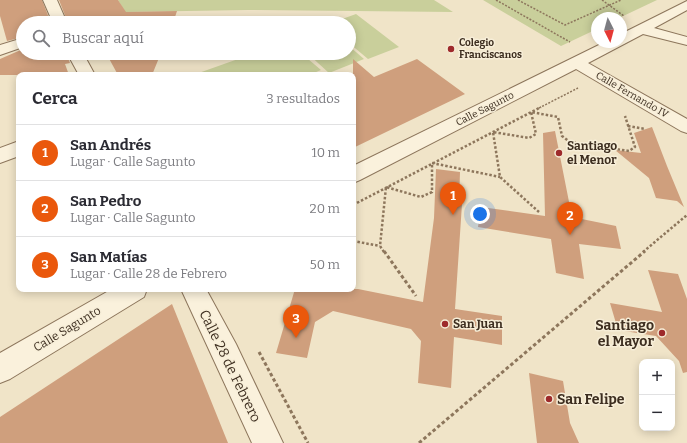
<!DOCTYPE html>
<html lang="es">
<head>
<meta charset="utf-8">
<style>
  :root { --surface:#fff; --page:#f7f7f7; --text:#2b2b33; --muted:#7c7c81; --line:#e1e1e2; --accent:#ea580c }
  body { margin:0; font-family:Bitter,serif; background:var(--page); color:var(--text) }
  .controls { position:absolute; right:12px; bottom:12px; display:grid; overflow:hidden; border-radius:8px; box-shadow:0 2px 10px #0003 }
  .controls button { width:36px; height:36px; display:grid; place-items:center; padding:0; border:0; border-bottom:1px solid var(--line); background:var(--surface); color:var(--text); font:20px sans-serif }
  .compass { position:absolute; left:591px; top:12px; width:36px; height:36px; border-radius:50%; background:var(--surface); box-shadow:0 2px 10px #0003; rotate:174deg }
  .you { position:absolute; left:480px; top:214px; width:14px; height:14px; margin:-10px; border:3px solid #fff; border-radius:50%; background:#1a73e8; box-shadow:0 0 0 6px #1a73e833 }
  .badge { display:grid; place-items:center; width:26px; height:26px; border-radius:50%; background:var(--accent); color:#fff; font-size:13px; font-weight:700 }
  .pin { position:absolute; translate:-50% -33px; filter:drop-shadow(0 1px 2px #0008) }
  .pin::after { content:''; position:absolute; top:21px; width:14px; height:12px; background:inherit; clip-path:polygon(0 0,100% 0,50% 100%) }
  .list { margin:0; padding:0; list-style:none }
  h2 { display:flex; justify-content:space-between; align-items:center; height:52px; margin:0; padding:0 16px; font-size:17px }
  h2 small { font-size:13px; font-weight:400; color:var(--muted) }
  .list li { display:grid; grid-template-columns:26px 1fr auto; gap:12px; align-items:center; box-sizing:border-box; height:56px; padding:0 16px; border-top:1px solid var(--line) }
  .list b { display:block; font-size:15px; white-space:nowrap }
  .list p { margin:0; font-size:13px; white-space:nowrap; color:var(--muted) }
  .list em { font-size:13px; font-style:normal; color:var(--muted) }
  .icon { flex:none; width:22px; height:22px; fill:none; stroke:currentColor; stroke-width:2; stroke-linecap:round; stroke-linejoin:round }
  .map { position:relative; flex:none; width:687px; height:443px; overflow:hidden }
  .search { position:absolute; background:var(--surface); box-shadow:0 2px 10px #0003; left:16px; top:16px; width:340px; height:44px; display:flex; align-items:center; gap:10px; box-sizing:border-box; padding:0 14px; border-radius:22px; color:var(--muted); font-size:15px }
  .panel { position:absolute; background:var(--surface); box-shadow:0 2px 10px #0003; left:16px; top:72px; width:340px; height:220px; border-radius:8px }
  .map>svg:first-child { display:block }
  .green { fill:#c9cf9b }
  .building { fill:#cf9f7d }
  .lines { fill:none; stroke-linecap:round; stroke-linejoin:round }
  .minor-casing { stroke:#8d765c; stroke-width:2 }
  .path-far2 { stroke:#8d765c; stroke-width:1.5; stroke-dasharray:2 1.5; stroke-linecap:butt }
  .path-far1 { stroke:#8d765c; stroke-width:2.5; stroke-dasharray:2.5 2; stroke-linecap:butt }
  .path { stroke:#8d765c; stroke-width:3; stroke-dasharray:3.5 2.5; stroke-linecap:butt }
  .minor { fill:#faf1dc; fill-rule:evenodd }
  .poi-dot { fill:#9e2a2b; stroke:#f7eed8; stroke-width:1.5 }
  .labels { text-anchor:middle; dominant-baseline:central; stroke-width:3; stroke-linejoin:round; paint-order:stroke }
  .far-poi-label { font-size:10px; font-weight:bold; fill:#3d2e20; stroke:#f7eed8; text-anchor:start }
  .far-street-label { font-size:10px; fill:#3d2e20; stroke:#f7eed8 }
  .poi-label { font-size:12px; font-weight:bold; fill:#3d2e20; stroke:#f7eed8; text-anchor:start }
  .street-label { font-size:12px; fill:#3d2e20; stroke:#f7eed8 }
  .near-poi-label { font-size:14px; font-weight:bold; fill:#3d2e20; stroke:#f7eed8; text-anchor:end }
  .near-street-label { font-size:14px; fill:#3d2e20; stroke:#f7eed8 }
</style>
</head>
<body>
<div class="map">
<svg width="687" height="443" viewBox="0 0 687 443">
  <rect width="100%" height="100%" fill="#f0e4c8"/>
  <path class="green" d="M118 0H434L453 12 248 10 125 12Z
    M483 0H657L619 18H597V29L561 46Z
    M356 14 399 47 368 59 349 43V23H331Z
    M349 46 364 59 329 73 307 53H349Z
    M255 53H301L321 70 309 75H193Z"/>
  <path class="building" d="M0 0H42L51 23H23V37L7 41 0 16Z
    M59 0H118L126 12 177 11 173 23H68Z
    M23 49V53H66L70 63 65 64 69 75H0V59Z
    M106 53H161L152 75H118Z
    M353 59 374 77 417 59 465 94 353 148Z
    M652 127 667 166 684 207 677 201 656 198 649 178 615 150 641 153 634 133Z
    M555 131 572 217 616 226 621 249 579 244 584 279 556 273 551 239 478 227 481 207 545 216 543 133Z
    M436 169 460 172 459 204H462L455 309 502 316V345L454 337 451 388 418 383 421 341 411 329 333 311 315 322 307 358 276 353 295 289H358L423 302 434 218Z
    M648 270 678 274 687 299V372L683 373 679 361 656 336 618 330 610 303 662 312Z
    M172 304 228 443H0V417Z
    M529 373 563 381 570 423 579 443H537Z"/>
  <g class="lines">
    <defs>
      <path id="minor" d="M43 0H57L67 23H53Z
        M687 1V10L654 28 687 37V45L643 34 588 63 687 119V133L681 131 576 69 360 180 353 183V166L605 42H621V34Z
        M23 38V47L0 55V45Z
        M67 53H83L95 75H79Z
        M19 141V156L0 163V148Z
        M112 289H147L144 297 10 379 0 383V353Z
        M181 289H206L236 344 283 443H252Z"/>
    </defs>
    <use href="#minor" class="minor-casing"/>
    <path class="path-far2" d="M496 0 570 42
      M518 0 565 25 621 0
      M602 0 624 16
      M539 108 578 88"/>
    <path class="path-far1" d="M628 126 645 129
      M353 205 541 107
      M539 212 500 177 493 132 529 138 536 134 531 112 558 117 562 136 570 142 629 151 635 147 625 116
      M353 241 380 246
      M384 252 380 246 386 187 421 197 432 192V163L500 177
      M643 252 687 215"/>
    <path class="path" d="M384 251 416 296
      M259 352 308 443
      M419 443 645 251"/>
    <use href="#minor" class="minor"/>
  </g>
  <g class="poi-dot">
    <circle cx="451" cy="49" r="4"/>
    <circle cx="559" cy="153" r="4"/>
    <circle cx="445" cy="324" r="4"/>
    <circle cx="662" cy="333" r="4"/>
    <circle cx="549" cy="399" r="4"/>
  </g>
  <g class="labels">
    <g class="far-poi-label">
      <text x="459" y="43">Colegio<tspan x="459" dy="12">Franciscanos</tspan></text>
    </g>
    <g class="far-street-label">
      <text transform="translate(632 95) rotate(30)">Calle Fernando IV</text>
      <text transform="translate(485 109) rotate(-27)">Calle Sagunto</text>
    </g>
    <g class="poi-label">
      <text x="567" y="146">Santiago<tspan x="567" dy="14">el Menor</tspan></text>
      <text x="453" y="324">San Juan</text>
    </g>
    <g class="street-label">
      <text transform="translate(67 329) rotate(-31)">Calle Sagunto</text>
    </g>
    <g class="near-poi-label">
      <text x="654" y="325">Santiago<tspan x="654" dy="16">el Mayor</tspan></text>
      <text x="557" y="399" text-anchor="start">San Felipe</text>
    </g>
    <g class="near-street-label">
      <text transform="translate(230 366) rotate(64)">Calle 28 de Febrero</text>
    </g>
  </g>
</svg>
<div class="controls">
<button>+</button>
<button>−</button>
</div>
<svg class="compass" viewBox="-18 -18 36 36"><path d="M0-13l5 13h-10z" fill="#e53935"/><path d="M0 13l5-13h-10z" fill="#7c7c81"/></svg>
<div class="you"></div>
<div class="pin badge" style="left:453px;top:215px">1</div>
<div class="pin badge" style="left:570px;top:235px">2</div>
<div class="pin badge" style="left:296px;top:338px">3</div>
<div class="search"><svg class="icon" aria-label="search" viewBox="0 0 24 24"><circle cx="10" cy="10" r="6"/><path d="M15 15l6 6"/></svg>Buscar aquí</div>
<section class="panel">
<h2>Cerca<small>3 resultados</small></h2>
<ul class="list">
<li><span class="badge">1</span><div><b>San Andrés</b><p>Lugar · Calle Sagunto</p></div><em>10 m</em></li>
<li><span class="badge">2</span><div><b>San Pedro</b><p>Lugar · Calle Sagunto</p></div><em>20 m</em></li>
<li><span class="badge">3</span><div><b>San Matías</b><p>Lugar · Calle 28 de Febrero</p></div><em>50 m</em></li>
</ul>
</section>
</div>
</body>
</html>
